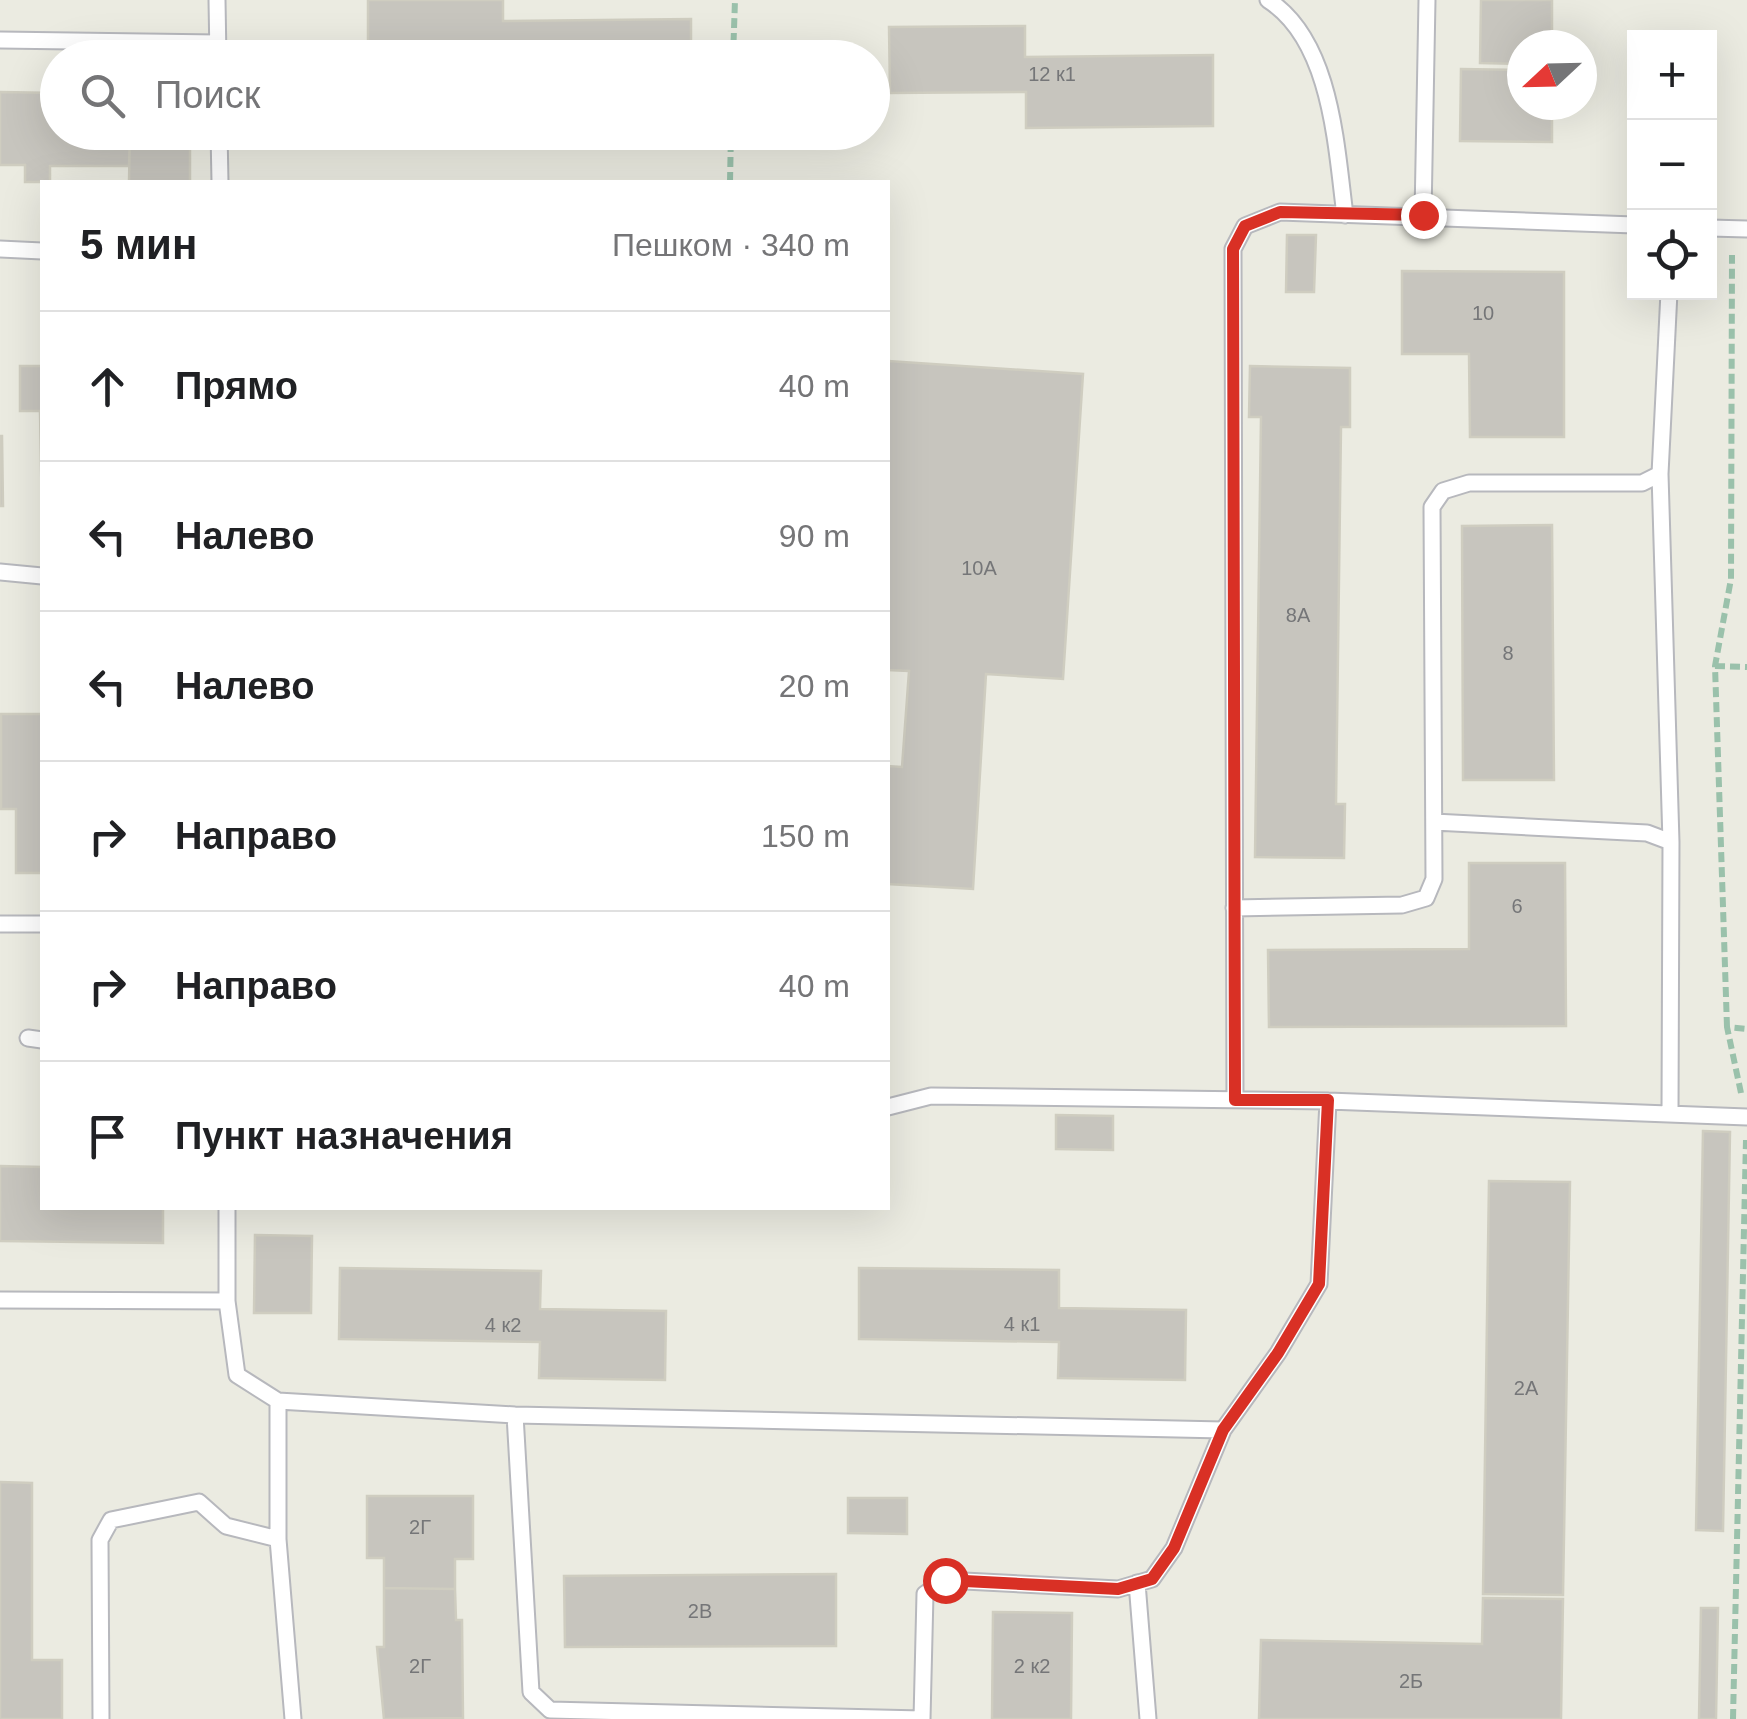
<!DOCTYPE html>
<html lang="ru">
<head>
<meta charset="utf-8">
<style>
  :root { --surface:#fff; --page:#f6f6f6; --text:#202124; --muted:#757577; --line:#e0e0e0 }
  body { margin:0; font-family:Helvetica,sans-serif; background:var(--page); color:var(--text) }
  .controls { position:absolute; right:30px; top:30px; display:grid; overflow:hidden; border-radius:0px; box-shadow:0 10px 40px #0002 }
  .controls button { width:90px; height:90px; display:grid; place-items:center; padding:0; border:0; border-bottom:2px solid var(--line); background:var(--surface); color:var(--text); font:50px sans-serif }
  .compass { position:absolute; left:1507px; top:30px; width:90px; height:90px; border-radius:50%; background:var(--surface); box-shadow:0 10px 40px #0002; rotate:248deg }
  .stop { position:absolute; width:30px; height:30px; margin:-22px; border:8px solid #d93025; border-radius:50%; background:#fff }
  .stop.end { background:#d93025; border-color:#fff; box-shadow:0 2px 10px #0008 }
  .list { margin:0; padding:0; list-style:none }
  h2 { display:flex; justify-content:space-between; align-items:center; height:130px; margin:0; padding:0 40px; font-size:42px }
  h2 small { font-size:32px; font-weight:400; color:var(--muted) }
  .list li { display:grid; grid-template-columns:65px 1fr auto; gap:30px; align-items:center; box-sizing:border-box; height:150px; padding:0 40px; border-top:2px solid var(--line) }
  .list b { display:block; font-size:38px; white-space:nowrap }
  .list em { font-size:32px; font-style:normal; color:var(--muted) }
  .icon { flex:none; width:55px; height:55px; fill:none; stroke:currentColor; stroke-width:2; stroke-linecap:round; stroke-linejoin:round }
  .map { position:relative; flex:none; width:1747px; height:1719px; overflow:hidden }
  .search { position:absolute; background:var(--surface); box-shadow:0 10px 40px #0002; left:40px; top:40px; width:850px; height:110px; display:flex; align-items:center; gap:25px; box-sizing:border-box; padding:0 35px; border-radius:55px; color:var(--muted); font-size:38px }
  .panel { position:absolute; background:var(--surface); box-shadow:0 10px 40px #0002; left:40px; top:180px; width:850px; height:1030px; border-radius:0px }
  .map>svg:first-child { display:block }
  .building { fill:#c7c5be; stroke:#cfcdc0; stroke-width:2.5 }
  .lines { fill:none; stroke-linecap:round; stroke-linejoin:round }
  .service-casing { stroke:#b7b8bd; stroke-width:19 }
  .path { stroke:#9ac1ab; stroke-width:6; stroke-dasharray:10 5; stroke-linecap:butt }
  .service { stroke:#fff; stroke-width:15 }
  .route { stroke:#d93025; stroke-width:12 }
  .labels { text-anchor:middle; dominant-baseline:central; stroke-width:8; stroke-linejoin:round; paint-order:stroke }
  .number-label { font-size:20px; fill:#757678 }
</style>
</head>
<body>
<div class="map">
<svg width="1747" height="1719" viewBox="0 0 1747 1719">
  <rect width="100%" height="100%" fill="#ebebe1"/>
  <path class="building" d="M368 0H503V21L691 19V58H368Z
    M1481 0H1552V45H1522V64L1480 63Z
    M1025 26V57L1213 55V126L1026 128V92L890 93 889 27Z
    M1461 69 1522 70V105H1552V142L1460 141Z
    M0 92 58 93V132H130L129 166H50V182H25V165H0Z
    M130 132H190V182H129Z
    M1287 235H1316L1314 292H1286Z
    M1402 271 1564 272V437H1470L1469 354H1402Z
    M888 361 1083 374 1063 679 986 674 973 889 888 884V766L902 767 909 671 888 670Z
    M20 366H42V518L40 411H20Z
    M1250 366 1350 368V427H1341L1336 804H1345L1344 858 1255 857 1261 417H1249Z
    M0 436H2L3 506H0Z
    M1552 525 1554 780H1463L1462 526Z
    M1 714H42V873H16V809H1Z
    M1469 863H1565L1566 1026 1269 1027 1268 950 1469 949Z
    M1056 1115 1113 1116V1150L1056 1149Z
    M1703 1131 1730 1132 1723 1531 1696 1530Z
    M0 1166 42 1167V1208H163V1243L0 1241Z
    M1489 1181 1570 1182 1563 1595 1483 1594Z
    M255 1235 312 1236 311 1313H254Z
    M340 1268 541 1271 540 1309 666 1311 665 1380 539 1378 540 1342 339 1339Z
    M859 1268 1059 1270V1308L1186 1310 1185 1380 1058 1378 1059 1342 859 1339Z
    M0 1482 32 1483V1660H62V1719H0Z
    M367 1496H473V1559H455V1589L384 1588V1558H367Z
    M848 1498H907V1534L848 1533Z
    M836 1574V1646L565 1647 564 1576Z
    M384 1588 455 1589 456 1620H462L463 1718 384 1719 377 1647H384Z
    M1483 1598 1563 1599 1561 1719H1259L1261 1640 1482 1644Z
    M1701 1608H1718L1716 1719H1699Z
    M993 1612 1072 1613 1071 1719H992Z"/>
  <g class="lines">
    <defs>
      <path id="service" d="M217 0 218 58
        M1268 0C1332 41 1336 147 1345 215
        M0 40 218 43
        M219 132 220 182
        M1423 215 1427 0
        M1710 228 1747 229
        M0 249 42 251
        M1660 474 1671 842
        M0 572 42 576
        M1434 822 1647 833 1671 842 1670 1112
        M1234 908 1402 905 1426 898 1434 879 1432 507 1443 491 1469 483H1642L1660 474 1669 292
        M0 924H42
        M28 1038 42 1040
        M1235 1099 1233 249 1245 226 1280 212 1634 225
        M888 1107 931 1096 1328 1101 1747 1117
        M227 1208V1301L237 1375 278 1401 515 1415 1223 1430
        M0 1300 227 1301
        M278 1401V1539L293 1719
        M515 1415 531 1692 550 1710 922 1719 925 1594 945 1580 1118 1589 1152 1579 1174 1548 1223 1430 1278 1353 1319 1284 1328 1101
        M1137 1583 1148 1719
        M101 1719 100 1540 111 1520 199 1502 226 1526 278 1539"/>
    </defs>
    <use href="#service" class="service-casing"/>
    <path class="path" d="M733 58 735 0
      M730 182 731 132
      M1715 666 1747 667
      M1727 1027 1715 666 1731 579 1732 255
      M1741 1093 1727 1027 1747 1029
      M1733 1719 1746 1140"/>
    <use href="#service" class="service"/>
  </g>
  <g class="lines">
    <path class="route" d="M945 1580 1118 1589 1152 1579 1174 1548 1223 1430 1278 1353 1319 1284 1328 1100H1235L1233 249 1245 226 1280 212 1423 215"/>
  </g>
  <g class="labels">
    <g class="number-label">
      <text x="1052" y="74">12 к1</text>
      <text x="1483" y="313">10</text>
      <text x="979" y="568">10А</text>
      <text x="1298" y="615">8А</text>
      <text x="1508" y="653">8</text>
      <text x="1517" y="906">6</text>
      <text x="1022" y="1324">4 к1</text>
      <text x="503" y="1325">4 к2</text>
      <text x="1526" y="1388">2А</text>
      <text x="420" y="1527">2Г</text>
      <text x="700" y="1611">2В</text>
      <text x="420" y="1666">2Г</text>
      <text x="1032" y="1666">2 к2</text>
      <text x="1411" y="1681">2Б</text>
    </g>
  </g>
</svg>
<div class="controls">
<button>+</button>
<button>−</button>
<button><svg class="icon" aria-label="locate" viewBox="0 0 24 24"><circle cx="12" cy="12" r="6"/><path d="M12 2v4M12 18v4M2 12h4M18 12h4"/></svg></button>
</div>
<svg class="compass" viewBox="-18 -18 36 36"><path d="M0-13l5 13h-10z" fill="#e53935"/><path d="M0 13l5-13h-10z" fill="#757577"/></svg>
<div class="stop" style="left:945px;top:1580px"></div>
<div class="stop end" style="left:1423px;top:215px"></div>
<div class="search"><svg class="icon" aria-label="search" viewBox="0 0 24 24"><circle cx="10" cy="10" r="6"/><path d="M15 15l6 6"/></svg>Поиск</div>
<section class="panel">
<h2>5 мин<small>Пешком · 340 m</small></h2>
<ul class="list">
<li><svg class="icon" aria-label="ahead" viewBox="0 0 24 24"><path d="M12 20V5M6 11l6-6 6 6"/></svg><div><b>Прямо</b></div><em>40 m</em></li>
<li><svg class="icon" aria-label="left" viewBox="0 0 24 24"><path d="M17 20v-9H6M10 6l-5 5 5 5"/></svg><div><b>Налево</b></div><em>90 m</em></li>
<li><svg class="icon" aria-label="left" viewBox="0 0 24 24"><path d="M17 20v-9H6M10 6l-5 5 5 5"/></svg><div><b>Налево</b></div><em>20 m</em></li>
<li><svg class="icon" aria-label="right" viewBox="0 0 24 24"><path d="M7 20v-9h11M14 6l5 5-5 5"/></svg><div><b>Направо</b></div><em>150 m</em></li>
<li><svg class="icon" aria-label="right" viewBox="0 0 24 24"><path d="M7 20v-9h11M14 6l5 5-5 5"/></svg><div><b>Направо</b></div><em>40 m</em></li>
<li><svg class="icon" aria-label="arrive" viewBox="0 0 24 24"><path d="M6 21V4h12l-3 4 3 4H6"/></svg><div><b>Пункт назначения</b></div></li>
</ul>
</section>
</div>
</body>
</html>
